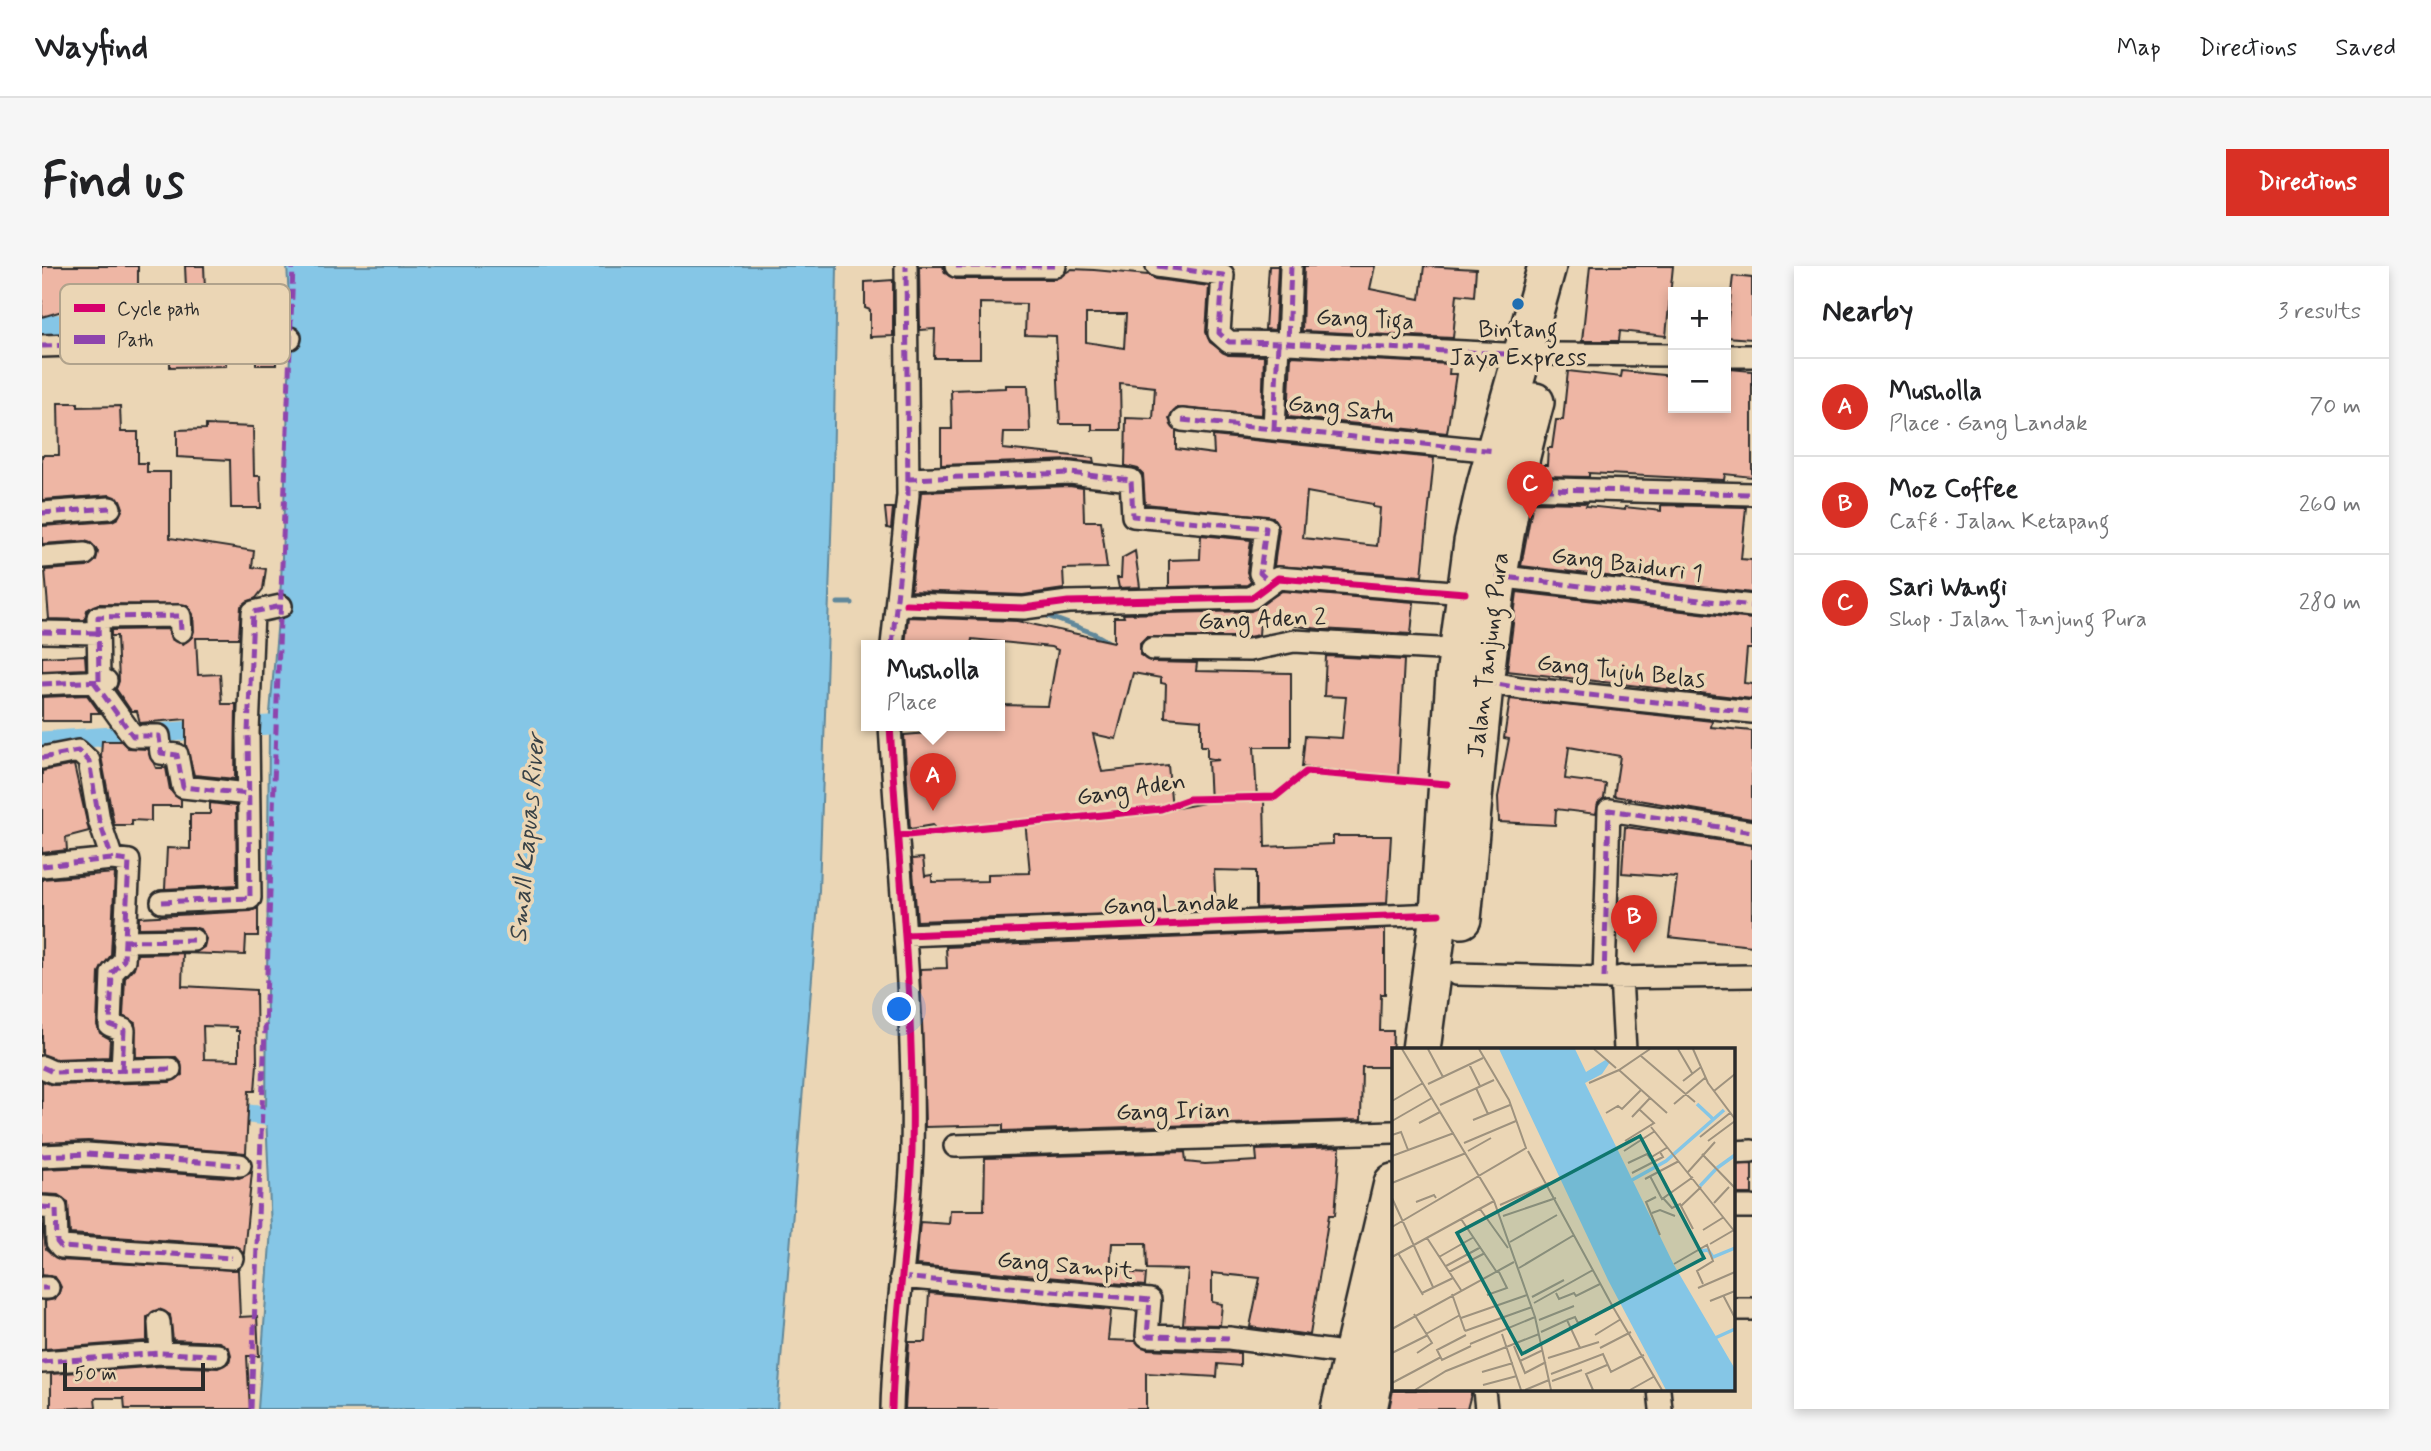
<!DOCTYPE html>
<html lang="en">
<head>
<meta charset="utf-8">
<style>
  :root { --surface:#fff; --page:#f6f6f6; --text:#202124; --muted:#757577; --line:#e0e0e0; --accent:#d93025 }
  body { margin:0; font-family:Mynerve,sans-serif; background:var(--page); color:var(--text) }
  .controls { position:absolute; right:21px; top:21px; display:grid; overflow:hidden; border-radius:0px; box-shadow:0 4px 10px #0003 }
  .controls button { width:63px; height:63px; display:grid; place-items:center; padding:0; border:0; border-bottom:2px solid var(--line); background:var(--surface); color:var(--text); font:35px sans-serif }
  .scale { position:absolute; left:21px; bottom:18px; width:142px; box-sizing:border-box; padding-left:7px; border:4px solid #2b2b2b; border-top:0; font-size:19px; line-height:24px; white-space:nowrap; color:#2b2b2b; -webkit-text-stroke:5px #ebd6b5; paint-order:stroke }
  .you { position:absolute; left:858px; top:744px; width:24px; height:24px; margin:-18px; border:5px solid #fff; border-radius:50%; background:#1a73e8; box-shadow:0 0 0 10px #1a73e833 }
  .badge { display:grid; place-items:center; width:46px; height:46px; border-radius:50%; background:var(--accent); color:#fff; font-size:23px; font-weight:700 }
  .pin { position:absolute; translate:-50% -58px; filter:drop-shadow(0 2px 4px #0008) }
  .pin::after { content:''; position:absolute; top:37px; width:24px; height:21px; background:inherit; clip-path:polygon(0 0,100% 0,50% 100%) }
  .popup { position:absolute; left:819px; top:374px; width:144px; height:91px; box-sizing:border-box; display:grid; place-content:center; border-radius:0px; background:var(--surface); filter:drop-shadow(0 2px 5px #0005); font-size:23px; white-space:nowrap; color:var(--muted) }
  .popup b { font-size:26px; color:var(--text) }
  .popup::after { content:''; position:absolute; left:50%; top:100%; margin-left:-14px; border:14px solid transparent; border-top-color:var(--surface) }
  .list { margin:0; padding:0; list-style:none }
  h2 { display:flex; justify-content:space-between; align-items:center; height:91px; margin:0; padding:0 28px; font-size:30px }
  h2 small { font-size:23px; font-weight:400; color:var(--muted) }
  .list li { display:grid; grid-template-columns:46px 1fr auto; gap:21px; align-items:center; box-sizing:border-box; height:98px; padding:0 28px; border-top:2px solid var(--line) }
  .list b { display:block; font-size:26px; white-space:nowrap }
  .list p { margin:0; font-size:23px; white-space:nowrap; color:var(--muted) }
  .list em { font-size:23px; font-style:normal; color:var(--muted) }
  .map { position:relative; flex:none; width:1710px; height:1143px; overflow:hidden; border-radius:0px }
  header { display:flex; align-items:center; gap:42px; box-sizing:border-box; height:98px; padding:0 35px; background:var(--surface); border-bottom:2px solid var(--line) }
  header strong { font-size:33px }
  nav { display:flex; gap:38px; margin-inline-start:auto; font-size:24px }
  .intro { display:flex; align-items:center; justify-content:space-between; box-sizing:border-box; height:168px; padding:0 42px }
  h1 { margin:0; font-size:49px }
  .button { padding:18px 32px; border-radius:0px; background:var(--accent); color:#fff; font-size:24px; font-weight:700 }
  main { display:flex; gap:42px; padding:0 42px }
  aside { flex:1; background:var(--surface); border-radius:0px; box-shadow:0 4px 10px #0003 }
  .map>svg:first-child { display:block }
  .water { fill:#85c6e6; stroke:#61889b; stroke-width:2 }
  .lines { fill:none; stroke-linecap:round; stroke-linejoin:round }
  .stream { stroke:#61889b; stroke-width:5 }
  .canal { stroke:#85c6e6; stroke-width:19 }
  .building { fill:#eeb6a4; stroke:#2b2b2b; stroke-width:2; fill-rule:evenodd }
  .minor-casing { stroke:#2b2b2b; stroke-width:26 }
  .trunk-casing { stroke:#2b2b2b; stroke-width:42 }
  .minor { stroke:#ebd6b5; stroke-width:21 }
  .trunk { stroke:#ebd6b5; stroke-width:37 }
  .quiet { stroke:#8e44ad; stroke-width:5; stroke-dasharray:10 5; stroke-linecap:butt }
  .cycleway-casing { stroke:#ebd6b5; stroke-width:11 }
  .cycleway { stroke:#d6006c; stroke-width:7 }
  .poi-dot { fill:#1f6fb2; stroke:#ebd6b5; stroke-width:2.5 }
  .labels { text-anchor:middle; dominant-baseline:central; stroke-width:7; stroke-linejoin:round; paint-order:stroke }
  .street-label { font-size:24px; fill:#2b2b2b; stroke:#ebd6b5 }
  .poi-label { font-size:24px; fill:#2b2b2b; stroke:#ebd6b5 }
  .water-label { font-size:26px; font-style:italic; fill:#384247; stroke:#ebd6b5 }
  .inset-river { fill:none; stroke:#85c6e6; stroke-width:3.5 }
  .inset-road { fill:none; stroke:#9e927e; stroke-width:2 }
  .view { fill:#0f766e; fill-opacity:0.15; stroke:#0f766e; stroke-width:3.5 }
  .inset-edge { fill:none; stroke:#2b2b2b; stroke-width:3.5 }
  .key { fill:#ebd6b5; stroke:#b1a38c; stroke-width:2 }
  .key-label { font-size:19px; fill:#2b2b2b }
</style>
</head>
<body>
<header>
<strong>Wayfind</strong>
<nav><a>Map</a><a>Directions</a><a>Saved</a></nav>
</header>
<div class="intro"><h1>Find us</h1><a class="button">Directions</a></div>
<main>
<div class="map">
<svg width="1710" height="1143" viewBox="0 0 1710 1143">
  <rect width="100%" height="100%" fill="#ebd6b5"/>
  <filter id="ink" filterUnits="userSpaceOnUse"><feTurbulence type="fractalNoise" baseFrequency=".0143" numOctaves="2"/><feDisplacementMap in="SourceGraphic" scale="14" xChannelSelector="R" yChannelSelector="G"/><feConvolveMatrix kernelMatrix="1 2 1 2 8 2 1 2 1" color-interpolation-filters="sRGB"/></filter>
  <g filter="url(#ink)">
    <path class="water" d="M245 0H795L791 212 777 625 735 1143H216L229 963 224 850 227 459 239 317 249 62Z"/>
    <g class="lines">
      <path class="stream" d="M796 337H810
        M1000 348 1051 367 1068 377"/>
      <path class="canal" d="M0 58 79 57 143 63 247 62
        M0 475 227 459
        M182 845 224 850"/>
    </g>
    <path class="building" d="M0 0H96V34L54 35 0 51Z
      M143 0H162L164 46 124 42V22L144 21Z
      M877 0H901L903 7 914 13H1013L1030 3 1052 4 1106 9 1113 13 1167 20 1164 66 1168 76 1186 89 1222 90 1220 149 1135 142 1127 153 1134 165V183L1172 188 1171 170 1392 192 1380 310 1232 300 1237 263 1231 251 1103 238 1101 208 1096 203 1083 200 1084 152 1111 153 1113 121 1078 117 1079 164H1050V158H1018L1014 70 983 69 984 38 938 37V92H892L893 63 878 64ZM1044 48H1084L1082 82 1044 76ZM1265 226 1331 238V241L1338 242 1335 280 1261 272Z
      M1227 0H1236L1233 64 1223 63Z
      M1262 0H1333L1328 23 1378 33 1382 0 1434 3 1432 30 1415 28 1411 72 1260 65Z
      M1548 0H1631L1624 70 1578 65 1577 75H1540Z
      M1691 10 1710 12V73L1684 71Z
      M851 14V70L828 71V44L823 42V16Z
      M197 25H219V43H197Z
      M214 86H234V99H214Z
      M184 87V100L128 101V89Z
      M1249 90 1408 98 1407 108H1414L1405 167 1246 151Z
      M1688 103 1710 105V211L1683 208 1682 214 1547 207V211L1500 210 1501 199H1505L1506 182H1510L1514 154H1521L1526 105 1579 111 1580 105 1631 110V142H1684Z
      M964 119H986L988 166H962L961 183 1051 192 1052 197 1028 194 899 199V163H910L909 124 964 122Z
      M16 137H36V141L78 140 79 166H96V197H105V206H128V272L212 285 210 301 224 303 221 323 214 332 199 340 197 372H154L156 409 178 408 180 438H194L193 513 152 509 144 479V453L98 457 95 445H89L74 423 77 415 75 370H69V364L126 363 129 373 141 378 150 371 152 365 151 348 145 339 56 338 45 344 43 354 7 353 3 304 45 301 54 294 56 286 49 277 43 275 0 278V260L70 255 76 252 81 242 78 234 68 229 0 234V189H17Z
      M164 159 211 161 212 210H218L219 242H189L188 194 135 191V164L164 163Z
      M1027 220 1041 222 1042 255H1059L1065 302 1021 303 1022 323 981 329 869 325 879 226Z
      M1491 236 1545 237 1544 240 1583 244V241L1619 245V239L1704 241 1699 293 1710 294V327L1479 300Z
      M843 242H851L849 263 845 262Z
      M1159 269 1209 274 1205 306 1209 316 1205 319 1127 321V294L1158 293Z
      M1093 285 1098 321 1077 322 1075 312H1079L1080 292Z
      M1240 325 1372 336 1369 368 1277 363 1218 355 1217 369 1206 371H1104L1098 377V389L1110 396 1155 397 1154 405 1249 407V481H1212L1215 532H1222L1223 581 1291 578V570H1349L1345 637 1214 642V605L1172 604 1174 644 875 655 870 593 881 592 883 610 890 609V616L946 615V608L988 607 983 554 894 562 891 559 868 563 862 469 886 467 885 459H957V439L1006 440 1016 384 1009 381 930 373 929 379 872 375V379H863L866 351 975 355 1072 376V351H1082L1081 348 1209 345ZM1091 407 1119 412V417L1124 418 1123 451 1159 454V480H1165V492L1177 494 1166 495 1168 536 1130 543 1126 499 1060 506 1051 468 1074 473Z
      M1475 326 1710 353V383H1705L1702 417 1710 418V433L1465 405Z
      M43 389 44 403 0 405V391Z
      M1284 390 1362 394 1356 511 1260 501 1263 470 1300 472 1304 431 1282 430Z
      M45 429 58 447H49V455H0V431Z
      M1468 433 1670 455 1669 461 1710 465V553L1572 530 1578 490 1527 481 1523 513 1564 518 1562 532 1556 537 1554 548 1514 543 1513 559 1457 556 1456 531 1467 473 1462 472Z
      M60 475H79L86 482 105 483 114 502H124L128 524 139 534V540H109V555L90 554V559H72L59 490Z
      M32 499 47 565 24 571 25 584 0 587V505Z
      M168 537 194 540 195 619 123 623 125 582 148 583V548H168Z
      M1583 561 1710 579V680L1627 671 1635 611 1580 607Z
      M73 607 69 689 57 706 55 759 58 767 68 773 67 791 14 793 0 788V613Z
      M216 642V670H204L203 689 141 687 140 720 214 724 215 798 213 825H207L204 887 46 875 0 877V815L11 819 128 816 140 809 139 797 134 791H94L93 757 81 750 83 712 92 702 95 688 152 687 162 681 164 673 158 663 151 661 97 662V651L209 645ZM161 760 194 761V765H197V794L162 793Z
      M1343 663V728H1339L1338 765H1351L1350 801H1320L1319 854 961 865V859L883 861 878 703 905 702 904 681Z
      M1298 881 1293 949H1287L1268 1069 1208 1061 1218 1012 1170 1007V1036L1180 1038 1178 1059 1141 1058 1146 1004 1105 1003 1104 977H1070L1068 1005 1104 1008 1103 1020 874 999 878 956 907 958 908 944H942L943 892 1143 886 1144 896 1163 898 1215 895 1214 884Z
      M1710 898V928H1691V899Z
      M45 901 197 912 210 906 202 987 191 979 28 968 26 936 16 929 0 928V903Z
      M0 954 4 983 18 994 196 1004 198 1051 215 1050 217 1090H205L208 1143H83L82 1132H53L54 1141 9 1143V1108L119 1100 176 1102 187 1096 189 1089 187 1082 177 1076 131 1074 128 1049 117 1043 105 1051V1075L3 1083V1035L13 1033 19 1021 13 1011 0 1009Z
      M887 1027 1069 1044 1066 1074 1093 1075 1105 1083 1198 1087V1100L1176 1098 1175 1111 1104 1107V1143H863L867 1076H884Z
      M1351 1124H1429V1128L1425 1143H1347Z"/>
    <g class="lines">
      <defs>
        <path id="minor" d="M914 0H1013
          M1115 0 1181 9 1177 67 1187 76 1246 77
          M1249 0 1246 77 1482 89
          M0 80 248 72
          M1507 88 1631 89
          M1684 90H1710
          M1140 154 1453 185
          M1232 163 1236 77
          M866 213 1028 207 1089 214 1091 250 1224 262 1218 307 1228 316
          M1471 222 1710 228
          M0 247 68 242
          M0 291 43 288
          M1454 310 1710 340
          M864 338 982 342 1026 336 1209 332 1236 312 1423 327
          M0 366 56 367
          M850 379 866 229 864 0
          M1110 383 1207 384 1252 375 1415 384
          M57 415 56 351 138 350 139 365
          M52 416 91 470H117L119 487 135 489 141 521 206 528
          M1443 416 1479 422 1710 446
          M0 418 64 415
          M848 459C856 601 873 742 870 884 867 970 852 1056 850 1143
          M0 492 36 485 47 495 57 554 70 593
          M0 600 70 593 87 595 82 694 70 707 68 759 82 764 80 804
          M120 636 208 632 206 466 211 346 239 340
          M863 669 1397 648
          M82 675 151 674
          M1414 708 1562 712 1710 710
          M1579 711 1583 784
          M1562 712 1567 544 1710 566
          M0 801 11 806 128 803
          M913 880 1351 866
          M1691 886 1710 885
          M0 890 45 888 198 899
          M0 941 14 942 15 976 19 981 190 992
          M1691 941H1710
          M859 1011 1108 1034 1105 1070 1187 1072 1310 1088
          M0 1022H6
          M1691 1043H1710
          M117 1056 119 1087
          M0 1096 119 1087 176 1089
          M1442 1124 1444 1143
          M1617 1124 1619 1143"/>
        <path id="trunk" d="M1420 653C1437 480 1445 305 1493 136
          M1379 784 1397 648 1413 411 1431 276 1444 218 1505 0
          M1298 1143 1351 917
          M1326 1143 1351 1021"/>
      </defs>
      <use href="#minor" class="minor-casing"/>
      <use href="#trunk" class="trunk-casing"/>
      <use href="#minor" class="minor"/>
      <use href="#trunk" class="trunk"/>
      <path class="quiet" d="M914 0H1013
        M1115 0 1181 9 1177 67 1187 76 1246 77
        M1249 0 1246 77 1482 89
        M0 80 248 72
        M1140 154 1453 185
        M1232 163 1236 77
        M866 213 1028 207 1089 214 1091 250 1224 262 1218 307 1228 316
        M1471 222 1710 228
        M0 247 68 242
        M1454 310 1710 340
        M0 366 56 367
        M850 379 866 229 864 0
        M57 415 56 351 138 350 139 365
        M52 416 91 470H117L119 487 135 489 141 521 206 528
        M1443 416 1479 422 1710 446
        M0 418 59 415
        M0 492 36 485 47 495 57 554 70 593
        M0 600 70 593 87 595 82 694 70 707 68 759 82 764 80 804
        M120 636 208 632 206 466 211 346 239 340
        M82 675 151 674
        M1562 712 1567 544 1710 566
        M0 801 11 806 128 803
        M0 890 45 888 198 899
        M0 941 14 942 15 976 19 981 190 992
        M859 1011 1108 1034 1105 1070 1187 1072
        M0 1022H6
        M0 1096 119 1087 176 1089
        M209 1143 251 0"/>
      <defs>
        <path id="cycleway" d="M864 338 982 342 1026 336 1209 332 1236 312 1423 327
          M848 459C856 601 873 742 870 884 867 970 852 1056 850 1143
          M856 570 1119 543 1147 533 1233 531 1264 506 1405 518
          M863 669 1397 648"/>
      </defs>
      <use href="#cycleway" class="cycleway-casing"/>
      <use href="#cycleway" class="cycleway"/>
    </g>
  </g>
  <circle class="poi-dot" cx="1476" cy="38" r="7"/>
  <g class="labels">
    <g class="street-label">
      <text transform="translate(1323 54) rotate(3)">Gang Tiga</text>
      <text transform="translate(1299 143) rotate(6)">Gang Satu</text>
      <text transform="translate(1585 299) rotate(7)">Gang Baiduri 1</text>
      <text transform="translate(1220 354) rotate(-2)">Gang Aden 2</text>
      <text transform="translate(1447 389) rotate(-83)">Jalan Tanjung Pura</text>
      <text transform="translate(1579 406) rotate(6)">Gang Tujuh Belas</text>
      <text transform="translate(1089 524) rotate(-9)">Gang Aden</text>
      <text transform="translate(1129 639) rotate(-2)">Gang Landak</text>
      <text transform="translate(1131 846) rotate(-1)">Gang Irian</text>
      <text transform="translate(1023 1000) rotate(5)">Gang Sampit</text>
    </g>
    <g class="poi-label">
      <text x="1476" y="64">Bintang<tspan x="1476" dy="28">Jaya Express</tspan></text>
    </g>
    <g class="water-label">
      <text transform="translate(486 572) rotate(-85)">Small Kapuas River</text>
    </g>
  </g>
  <g transform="translate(1350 782)">
    <rect width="343" height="343" fill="#ebd6b5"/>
    <path d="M107 1H183L194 24 215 11 218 14 210 26 193 35 282 217 343 321V342H274L216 232Z" fill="#85c6e6"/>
    <path class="inset-river" d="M305 56 321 71M325 120 343 107M240 132 274 113 332 62M308 138 324 121M309 203 316 202 321 209 343 200M323 290 343 281"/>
    <path class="inset-road" d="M10 1 102 153 143 269 159 342M36 1 51 29M202 1 224 20M286 1 300 25M301 1 316 35 343 71M249 8 303 54M77 16 88 38M227 22 275 65M291 33 309 19M197 35 227 22 258 1M36 36 91 10M84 40 96 66M322 43 343 26M0 53 31 35M282 56 314 29M48 57 102 32M214 65 226 58 230 61 249 42M240 69 258 50M81 72 118 57M0 73 40 50M27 75 48 64M259 79 343 184M0 87 9 84 16 102M308 89 338 65M233 93 262 75 248 62M316 93 343 73M72 95 124 73M76 103 99 90M136 103 221 259M232 103 263 83M310 106 343 140M0 108 62 85M236 115 255 106 258 110 276 99M296 124 323 94M240 125 271 109 268 104M258 128 270 151 301 129M253 131 287 113M0 135 74 105M264 149 254 154 268 187M0 150 41 239M271 150 280 160 288 156 301 181M24 154 42 147 44 150M322 155 337 139M108 157 157 135M289 158 309 139M88 161 116 200M260 165 268 162 283 168M111 168 164 150M69 171 104 223M0 179 134 100 117 52 87 1M311 182 332 169M35 190 69 242M118 194 165 167M318 196 342 182M6 205 31 247M0 209 102 153M47 209 82 189M282 216 315 197 321 213 305 223 311 236M54 218 89 199M127 220 182 187M57 224 93 205M306 240 343 224M30 245 61 230M164 245 167 251 182 245 184 248 208 236M60 246 73 283M95 247 115 240 106 222M331 247 343 270M140 249 172 232M318 253 343 243M142 255 201 222M22 266 40 295 25 305M69 270 135 247M147 272 182 258M175 272 183 269 186 275 221 259 270 342M0 281 122 214M73 283 140 259M149 284 175 272 188 300M34 286 68 267M110 286 129 342M74 287 45 302 50 312 79 298M203 287 229 271M78 296 143 269M122 298 133 325 154 314M208 300 239 284M0 305 36 287M156 310 207 294M128 313 151 302M90 324 121 315M159 326 211 306 219 324 252 307M160 333 190 322M0 335 49 309M91 337 125 328M23 342 54 323 147 286M133 342 157 332M201 342 194 326 215 317M238 342 263 328"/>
    <path class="view" d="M248 88 312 210 130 306 65 185Z"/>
    <rect width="343" height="343" class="inset-edge"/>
  </g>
  <rect x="18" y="18" width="230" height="80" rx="10" class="key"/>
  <rect x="32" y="38" width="31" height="8" fill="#d6006c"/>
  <rect x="32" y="69" width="31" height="9" fill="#8e44ad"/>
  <g class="key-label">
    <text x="75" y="49">Cycle path</text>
    <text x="75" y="80">Path</text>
  </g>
</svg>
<div class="controls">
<button>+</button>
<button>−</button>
</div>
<div class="scale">50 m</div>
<div class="you"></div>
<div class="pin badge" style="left:891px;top:545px">A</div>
<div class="popup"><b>Musholla</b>Place</div>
<div class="pin badge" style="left:1592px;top:687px">B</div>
<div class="pin badge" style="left:1488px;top:253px">C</div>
</div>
<aside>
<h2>Nearby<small>3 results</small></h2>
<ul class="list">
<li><span class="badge">A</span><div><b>Musholla</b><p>Place · Gang Landak</p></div><em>70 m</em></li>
<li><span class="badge">B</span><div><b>Moz Coffee</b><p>Café · Jalan Ketapang</p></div><em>260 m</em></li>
<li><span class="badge">C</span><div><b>Sari Wangi</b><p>Shop · Jalan Tanjung Pura</p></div><em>280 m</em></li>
</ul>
</aside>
</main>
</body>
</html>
